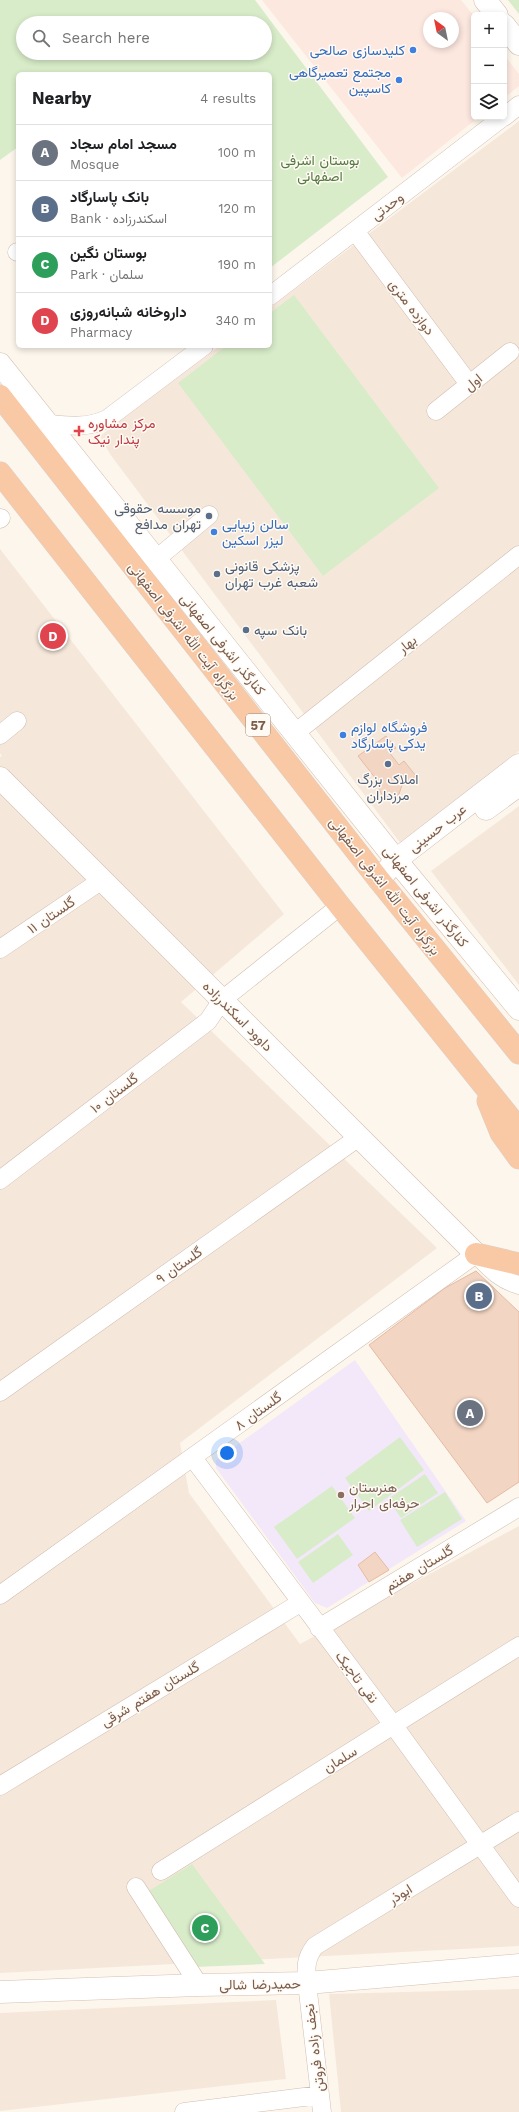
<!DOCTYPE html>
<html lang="en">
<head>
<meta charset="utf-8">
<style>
  :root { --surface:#fff; --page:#f6f6f6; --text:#202124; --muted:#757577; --line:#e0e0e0; --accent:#db2777 }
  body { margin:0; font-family:"Work Sans",Vazirmatn,sans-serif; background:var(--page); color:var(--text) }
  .controls { position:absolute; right:12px; top:12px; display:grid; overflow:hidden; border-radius:6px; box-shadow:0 2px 6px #0003 }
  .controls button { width:36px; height:36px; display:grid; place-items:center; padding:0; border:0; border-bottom:1px solid var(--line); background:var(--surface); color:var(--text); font:20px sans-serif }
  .compass { position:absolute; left:423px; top:12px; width:36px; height:36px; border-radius:50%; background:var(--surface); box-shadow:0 2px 6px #0003; rotate:327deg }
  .you { position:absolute; left:227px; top:1453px; width:14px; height:14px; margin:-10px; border:3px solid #fff; border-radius:50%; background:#1a73e8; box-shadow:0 0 0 6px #1a73e833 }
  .badge { display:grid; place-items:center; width:26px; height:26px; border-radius:50%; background:var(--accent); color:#fff; font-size:13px; font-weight:700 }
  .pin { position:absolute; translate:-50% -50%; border:2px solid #fff; box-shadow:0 1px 4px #0006 }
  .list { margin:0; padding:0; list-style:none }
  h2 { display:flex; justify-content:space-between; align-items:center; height:52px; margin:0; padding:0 16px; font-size:17px }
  h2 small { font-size:13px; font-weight:400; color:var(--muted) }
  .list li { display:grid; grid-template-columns:26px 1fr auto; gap:12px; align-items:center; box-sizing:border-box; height:56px; padding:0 16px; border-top:1px solid var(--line) }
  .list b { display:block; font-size:15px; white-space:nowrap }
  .list p { margin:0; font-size:13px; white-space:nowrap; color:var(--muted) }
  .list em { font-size:13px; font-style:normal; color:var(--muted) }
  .icon { flex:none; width:22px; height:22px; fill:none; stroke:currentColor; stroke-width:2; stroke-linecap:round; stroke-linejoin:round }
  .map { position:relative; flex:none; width:519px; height:2112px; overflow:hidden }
  .search { position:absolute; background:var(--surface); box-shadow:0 2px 6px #0003; left:16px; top:16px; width:256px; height:44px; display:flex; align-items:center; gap:10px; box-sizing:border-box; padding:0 14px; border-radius:22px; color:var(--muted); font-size:15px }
  .panel { position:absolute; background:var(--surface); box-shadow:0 2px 6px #0003; left:16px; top:72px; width:256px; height:276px; border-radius:6px }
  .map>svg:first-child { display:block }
  .residential { fill:#f5e8da }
  .commercial { fill:#fde8e0; fill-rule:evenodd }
  .education { fill:#f3e8fa }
  .green { fill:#d8ecc9; fill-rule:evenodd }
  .building { fill:#f3d5c3; stroke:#e6bba3 }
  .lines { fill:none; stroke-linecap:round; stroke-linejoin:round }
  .minor-casing { stroke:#d1beb0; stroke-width:19 }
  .tertiary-casing { stroke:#d1beb0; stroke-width:23 }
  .secondary-casing { stroke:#d6c0b0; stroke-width:23 }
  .trunk-casing { stroke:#dad1cd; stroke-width:23 }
  .minor { stroke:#fff; stroke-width:18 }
  .tertiary { stroke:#fff; stroke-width:22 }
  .secondary { stroke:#fff; stroke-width:22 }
  .trunk { stroke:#f9c8a4; stroke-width:22 }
  .shop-dot { fill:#3f7fe0; stroke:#fffaf3; stroke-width:1.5 }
  .health-dot { fill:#e0444e; stroke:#fffaf3; stroke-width:1.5 }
  .service-dot { fill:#5c6f8a; stroke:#fffaf3; stroke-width:1.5 }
  .education-dot { fill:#8d6e63; stroke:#fffaf3; stroke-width:1.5 }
  .labels { text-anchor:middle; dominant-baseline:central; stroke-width:3; stroke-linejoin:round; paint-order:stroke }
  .shield { fill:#fffaf3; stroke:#a28b7f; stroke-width:1 }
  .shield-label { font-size:13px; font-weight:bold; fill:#7a5c4d }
  .shop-label { font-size:14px; fill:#366cbe; stroke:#fffaf3; text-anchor:end }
  .park-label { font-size:14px; fill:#537a41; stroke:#fffaf3 }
  .street-label { font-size:14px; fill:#7a5c4d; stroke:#fffaf3 }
  .health-label { font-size:14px; fill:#be3a42; stroke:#fffaf3; text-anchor:start }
  .service-label { font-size:14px; fill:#4e5e75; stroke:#fffaf3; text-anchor:start }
  .education-label { font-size:14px; fill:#785e54; stroke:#fffaf3; text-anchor:start }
</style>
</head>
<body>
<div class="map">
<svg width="519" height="2112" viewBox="0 0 519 2112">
  <rect width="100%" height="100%" fill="#fdf6ec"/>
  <path class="residential" d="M519 121V751L401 844 110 454 100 436 220 346H270V308Z
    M0 549 284 914 181 1002 437 1248 180 1443 189 1493 300 1644 519 1526V1946L0 1973V757L2 756 0 753Z
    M519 806V985L431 871Z
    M519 1989V2112H341L329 1994Z
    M276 2000 286 2079 0 2111V2013Z"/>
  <path class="commercial" d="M262 0H461L474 16V117H479L402 178ZM429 18H453V42H429Z
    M504 55 519 74V86L504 98Z"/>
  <path class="education" d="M355 1360 466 1521 327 1608 315 1603 216 1468V1460Z"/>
  <path class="green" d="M0 0H255L388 177 270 268V74H18V147L0 160ZM23 23H265V53H23Z
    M508 0H519V14Z
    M294 295 439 488 323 576 178 383 226 346H270V313Z
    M400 1437 424 1470 369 1511 345 1478Z
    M425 1474 438 1493 401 1518 388 1499Z
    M332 1486 355 1518 297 1559 274 1527Z
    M445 1492 462 1519 417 1547 400 1520Z
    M338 1534 353 1555 313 1583 298 1562Z
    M192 1864 265 1964 195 1967 147 1892Z"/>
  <path class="building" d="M386 736 396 748 389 752 399 765 404 761 416 776 402 785 399 794 393 798 382 795 379 789 380 784 358 756Z
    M476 1271 519 1312V1482L487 1503 369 1345 445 1288Z
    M375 1552 389 1570 369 1582 358 1565Z"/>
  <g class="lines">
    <defs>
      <path id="minor" d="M504 117 519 105
        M355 231 469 384
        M17 252H18
        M270 296 503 117
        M436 411 510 352
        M49 424C69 426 88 428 107 419L204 346
        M0 519 1 518
        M155 560 209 515
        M295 733 519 555
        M0 735 17 721
        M0 949 102 880
        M0 1180 208 1021 222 1000 340 906
        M0 1392 359 1137
        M193 1458 394 1726 519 1898
        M0 1595 476 1254C490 1268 500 1280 519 1285
        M319 1628 519 1507
        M0 1786 300 1603
        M161 1871 519 1646
        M136 1887 199 1985
        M184 2112 320 2095
        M322 2112 307 1983C306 1968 305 1959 315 1946L519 1821"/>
      <path id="tertiary" d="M485 0 497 15
        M504 25 519 44
        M0 778 476 1254
        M486 809 519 785
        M379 880 396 860 519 765"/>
      <path id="secondary" d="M0 364 396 860 519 1009
        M0 1992 199 1985 307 1983 519 1965"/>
      <path id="trunk" d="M0 396 379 880 519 1053
        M0 473 340 906 519 1129
        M488 1101 501 1133 519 1158
        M476 1254 519 1264"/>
    </defs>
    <use href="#minor" class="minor-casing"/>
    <use href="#tertiary" class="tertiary-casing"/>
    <use href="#secondary" class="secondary-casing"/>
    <use href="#trunk" class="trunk-casing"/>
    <use href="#minor" class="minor"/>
    <use href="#tertiary" class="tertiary"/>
    <use href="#secondary" class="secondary"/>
    <use href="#trunk" class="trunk"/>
  </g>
  <g class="shop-dot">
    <circle cx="413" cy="50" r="4"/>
    <circle cx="399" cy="80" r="4"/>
    <circle cx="214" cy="532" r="4"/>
    <circle cx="343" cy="735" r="4"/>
  </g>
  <path class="health-dot" d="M77 425h4v4h4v4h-4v4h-4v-4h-4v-4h4z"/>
  <g class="service-dot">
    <circle cx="209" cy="516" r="4"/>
    <circle cx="217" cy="574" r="4"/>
    <circle cx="246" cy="630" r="4"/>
    <circle cx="388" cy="764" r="4"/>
  </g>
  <circle class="education-dot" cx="341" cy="1495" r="4"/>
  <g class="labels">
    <rect class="shield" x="246" y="714" width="24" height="22" rx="3"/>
    <g class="shield-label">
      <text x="258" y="725">57</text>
    </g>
    <g class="shop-label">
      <text x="405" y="50">کلیدسازى صالحى</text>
      <text x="391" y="72">مجتمع تعمیرگاهی<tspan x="391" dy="16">کاسپین</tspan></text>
      <text x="222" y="524" text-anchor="start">سالن زیبایی<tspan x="222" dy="16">لیزر اسکین</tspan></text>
      <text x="351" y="727" text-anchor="start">فروشگاه لوازم<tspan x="351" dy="16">یدکی پاسارگاد</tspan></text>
    </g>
    <g class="park-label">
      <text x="320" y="160">بوستان اشرفی<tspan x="320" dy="16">اصفهانی</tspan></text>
    </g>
    <g class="street-label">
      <text transform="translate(387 206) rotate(-37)">وحدتی</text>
      <text transform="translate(412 307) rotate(53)">دوازده متری</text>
      <text transform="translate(473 382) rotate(-39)">اول</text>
      <text transform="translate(184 631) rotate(52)">بزرگراه آیت الله اشرفی اصفهانی</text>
      <text transform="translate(223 644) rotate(51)">کنارگذر اشرفی اصفهانی</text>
      <text transform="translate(407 644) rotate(-39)">بهار</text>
      <text transform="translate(437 828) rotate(-38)">عرب حسینی</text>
      <text transform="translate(385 886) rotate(52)">بزرگراه آیت الله اشرفی اصفهانی</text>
      <text transform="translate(426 896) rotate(51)">کنارگذر اشرفی اصفهانی</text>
      <text transform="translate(51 915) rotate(-34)">گلستان ۱۱</text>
      <text transform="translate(238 1016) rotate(45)">داوود اسکندرزاده</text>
      <text transform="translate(114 1093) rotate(-37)">گلستان ۱۰</text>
      <text transform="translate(179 1265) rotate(-35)">گلستان ۹</text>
      <text transform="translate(258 1411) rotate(-36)">گلستان ٨</text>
      <text transform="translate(419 1568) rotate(-31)">گلستان هفتم</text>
      <text transform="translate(357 1677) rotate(53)">نقی تاجیک</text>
      <text transform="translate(150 1694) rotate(-31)">گلستان هفتم شرقی</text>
      <text transform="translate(340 1759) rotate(-32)">سلمان</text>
      <text transform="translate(400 1894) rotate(-32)">ابوذر</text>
      <text transform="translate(260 1984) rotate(-1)">حمیدرضا شالی</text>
      <text transform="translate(314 2048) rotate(-97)">نجف زاده فروتن</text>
    </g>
    <g class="health-label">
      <text x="88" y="423">مرکز مشاوره<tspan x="88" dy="16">پندار نیک</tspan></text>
    </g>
    <g class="service-label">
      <text x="201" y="508" text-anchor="end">موسسه حقوقی<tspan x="201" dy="16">تهران مدافع</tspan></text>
      <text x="225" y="566">پزشکی قانونی<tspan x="225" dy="16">شعبه غرب تهران</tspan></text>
      <text x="254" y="630">بانک سپه</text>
      <text x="388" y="779" text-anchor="middle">املاک بزرگ<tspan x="388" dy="16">مرزداران</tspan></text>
    </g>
    <g class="education-label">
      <text x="349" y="1487">هنرستان<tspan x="349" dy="16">حرفه‌ای احرار</tspan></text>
    </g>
  </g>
</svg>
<div class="controls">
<button>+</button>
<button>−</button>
<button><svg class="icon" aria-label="layers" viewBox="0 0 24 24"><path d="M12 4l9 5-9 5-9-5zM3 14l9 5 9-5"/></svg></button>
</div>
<svg class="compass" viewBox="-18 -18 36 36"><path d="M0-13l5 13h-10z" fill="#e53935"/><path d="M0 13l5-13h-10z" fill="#757577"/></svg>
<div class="you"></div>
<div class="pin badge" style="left:470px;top:1413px;background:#6b7280">A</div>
<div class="pin badge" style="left:479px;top:1296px;background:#5c6f8a">B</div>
<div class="pin badge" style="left:205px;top:1928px;background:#2e9e5b">C</div>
<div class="pin badge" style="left:53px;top:636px;background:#e0444e">D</div>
<div class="search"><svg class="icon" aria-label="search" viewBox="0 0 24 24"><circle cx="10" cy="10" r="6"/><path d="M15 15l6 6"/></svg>Search here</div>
<section class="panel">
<h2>Nearby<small>4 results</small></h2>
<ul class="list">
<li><span class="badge" style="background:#6b7280">A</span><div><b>مسجد امام سجاد</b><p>Mosque</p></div><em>100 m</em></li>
<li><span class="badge" style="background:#5c6f8a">B</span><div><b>بانک پاسارگاد</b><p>Bank · اسکندرزاده</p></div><em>120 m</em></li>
<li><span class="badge" style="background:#2e9e5b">C</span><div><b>بوستان نگین</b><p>Park · سلمان</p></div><em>190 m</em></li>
<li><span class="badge" style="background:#e0444e">D</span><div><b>داروخانه شبانه‌روزی</b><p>Pharmacy</p></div><em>340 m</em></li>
</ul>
</section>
</div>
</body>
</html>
